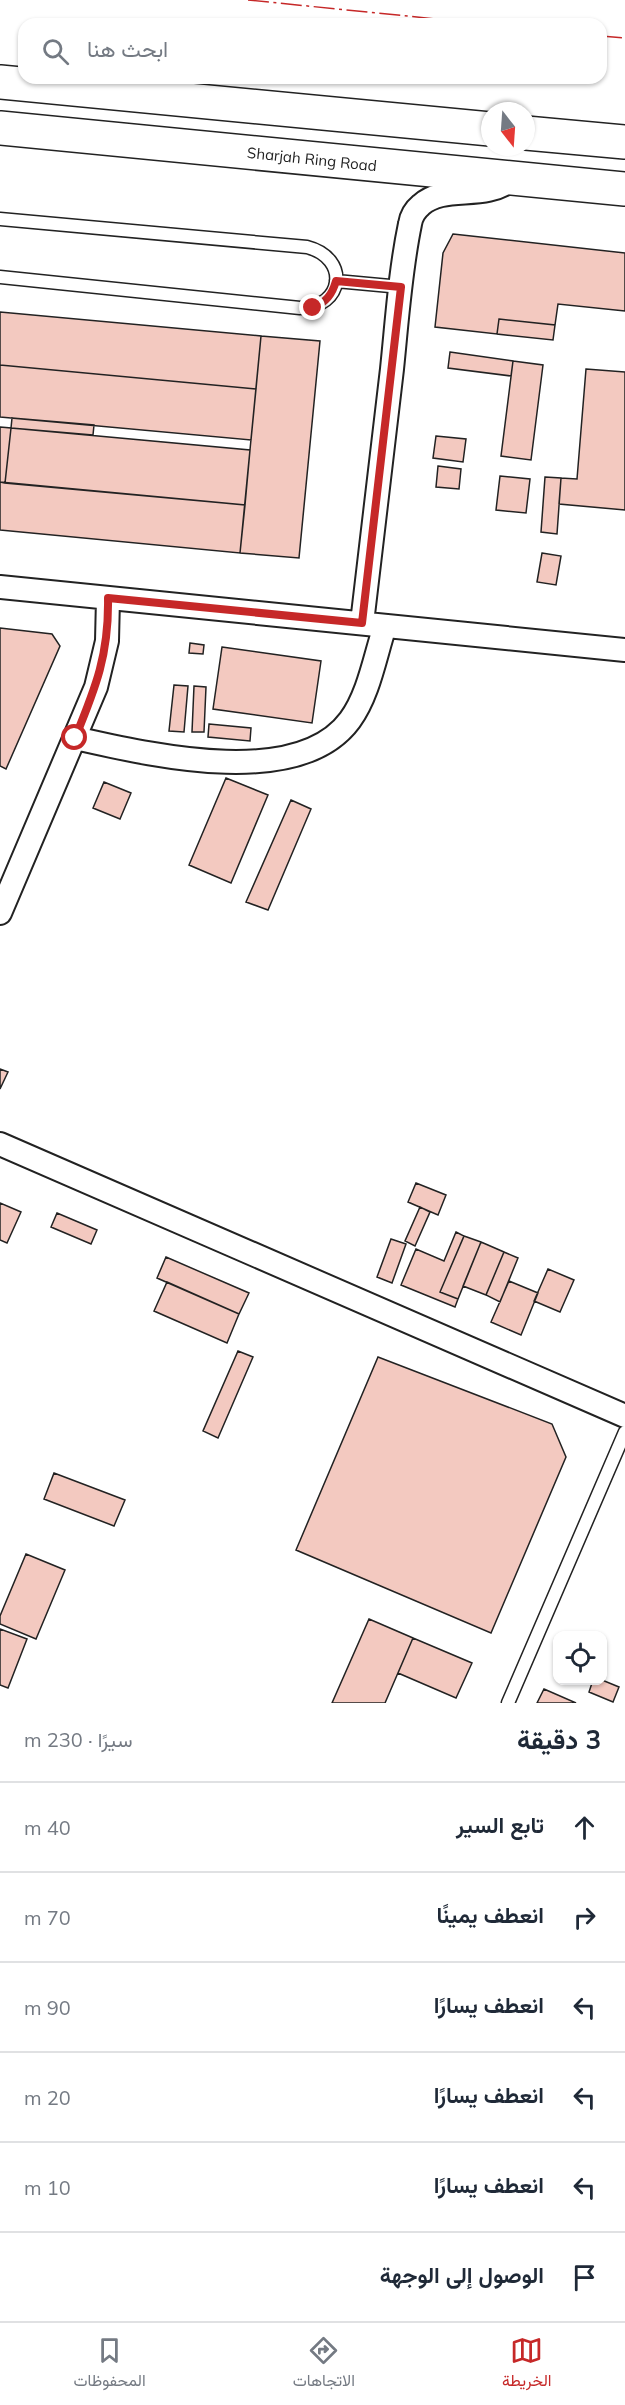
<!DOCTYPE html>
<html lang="ar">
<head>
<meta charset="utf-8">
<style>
  :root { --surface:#fff; --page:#f6f6f7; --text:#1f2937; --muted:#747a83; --line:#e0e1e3; --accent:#c62828 }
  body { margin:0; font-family:Mulish,Vazirmatn,sans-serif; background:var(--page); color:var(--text); direction:rtl }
  .controls { position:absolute; right:18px; bottom:18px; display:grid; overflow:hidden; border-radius:12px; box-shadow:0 2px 4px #0004 }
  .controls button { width:54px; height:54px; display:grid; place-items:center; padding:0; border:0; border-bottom:2px solid var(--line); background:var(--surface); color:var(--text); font:30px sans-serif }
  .compass { position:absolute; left:481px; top:102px; width:54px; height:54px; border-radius:50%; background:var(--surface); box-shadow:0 2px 4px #0004; rotate:163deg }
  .stop { position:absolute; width:18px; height:18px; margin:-14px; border:4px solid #c62828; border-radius:50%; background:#fff }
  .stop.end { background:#c62828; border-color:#fff; box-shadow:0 2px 6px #0008 }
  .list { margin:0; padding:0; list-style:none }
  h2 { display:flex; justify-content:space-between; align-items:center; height:78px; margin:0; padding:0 24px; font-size:26px }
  h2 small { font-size:20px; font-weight:400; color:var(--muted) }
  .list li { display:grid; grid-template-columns:39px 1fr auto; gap:18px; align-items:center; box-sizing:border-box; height:90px; padding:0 24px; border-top:2px solid var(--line) }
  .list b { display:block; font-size:22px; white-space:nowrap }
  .list em { font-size:20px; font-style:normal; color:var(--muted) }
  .icon { flex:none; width:33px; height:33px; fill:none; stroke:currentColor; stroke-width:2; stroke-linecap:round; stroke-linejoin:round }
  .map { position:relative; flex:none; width:625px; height:1703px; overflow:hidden; direction:ltr }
  .search { position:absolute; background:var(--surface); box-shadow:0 2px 4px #0004; left:18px; right:18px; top:18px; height:66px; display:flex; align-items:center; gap:15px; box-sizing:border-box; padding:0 21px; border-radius:18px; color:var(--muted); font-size:22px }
  .sheet { height:618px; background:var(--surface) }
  nav { display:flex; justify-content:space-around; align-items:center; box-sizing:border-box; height:84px; border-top:2px solid var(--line); background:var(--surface); font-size:16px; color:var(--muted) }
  nav a { display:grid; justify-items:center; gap:3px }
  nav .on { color:var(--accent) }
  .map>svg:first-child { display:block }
  .building { fill:#f3c9c0; stroke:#222; stroke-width:1.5 }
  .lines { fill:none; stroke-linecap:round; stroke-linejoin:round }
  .service-casing { stroke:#222; stroke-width:15 }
  .minor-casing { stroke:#222; stroke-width:26 }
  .motorway-casing { stroke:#222; stroke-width:36 }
  .service { stroke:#fff; stroke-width:12 }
  .minor { stroke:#fff; stroke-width:22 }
  .motorway { stroke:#fff; stroke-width:33 }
  .power { stroke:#c62828; stroke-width:1.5; stroke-dasharray:21 4.5 3 4.5; stroke-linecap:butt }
  .route { stroke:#c62828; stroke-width:8 }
  .labels { text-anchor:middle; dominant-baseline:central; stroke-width:4.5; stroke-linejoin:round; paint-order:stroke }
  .street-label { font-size:15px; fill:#222; stroke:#fff }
</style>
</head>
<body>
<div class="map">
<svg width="625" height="1703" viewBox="0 0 625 1703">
  <rect width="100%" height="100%" fill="#fff"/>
  <path class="building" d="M453 234 625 253V311L558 304 555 325 499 319 497 334 435 327 443 253Z
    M0 312 261 336 256 389 0 365Z
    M499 319 555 325 553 340 497 334Z
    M261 336 320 341 299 558 240 553Z
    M450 352 513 361 511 376 448 368Z
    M513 361 543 365 531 460 501 456Z
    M0 365 256 389 251 440 0 417Z
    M586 369 625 372V510L559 504 561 478 577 479Z
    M12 418 94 425 93 435 11 428Z
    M0 427 11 428 5 483 0 482Z
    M11 428 250 450 245 505 5 483Z
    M436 436 466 439 463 462 433 458Z
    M438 466 461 469 459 489 436 487Z
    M500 476 530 479 526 513 496 510Z
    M545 477 561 478 557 534 541 532Z
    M0 482 245 505 240 553 0 530Z
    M542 553 561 556 556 585 537 582Z
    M0 628 52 634 60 646 6 769 0 766Z
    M190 643 204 645 203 654 189 653Z
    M222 647 321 661 312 723 213 709Z
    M174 685 188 686 184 732 169 731Z
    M194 686 206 687 204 732H192Z
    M209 724 251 728 250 741 208 737Z
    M226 778 268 795 231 883 189 865Z
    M104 782 131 793 120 819 93 808Z
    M291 800 311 809 268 910 246 902Z
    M0 1069 8 1072 0 1089Z
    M416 1183 446 1195 438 1215 408 1202Z
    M0 1203 21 1212 7 1243 0 1240Z
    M420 1207 430 1212 415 1246 405 1241Z
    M57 1213 97 1230 91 1244 51 1227Z
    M456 1232 464 1236 440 1292 458 1299 455 1307 401 1285 416 1249 444 1261Z
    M464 1236 481 1242 458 1299 440 1292Z
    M391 1239 406 1244 392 1283 377 1277Z
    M481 1242 504 1252 486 1295 463 1286Z
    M504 1252 518 1258 500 1302 486 1295Z
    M166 1257 249 1293 239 1314 157 1278Z
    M548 1269 574 1280 560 1312 534 1301Z
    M509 1281 538 1293 521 1335 491 1322Z
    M167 1282 239 1314 227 1343 154 1311Z
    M238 1351 253 1357 218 1438 203 1431Z
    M378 1357 552 1424 566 1457 491 1633 296 1550Z
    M54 1473 125 1500 114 1526 44 1499Z
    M26 1554 65 1570 36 1639 0 1624V1616Z
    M369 1619 413 1638 385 1703H332Z
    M0 1629 27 1639 8 1688 0 1685Z
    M413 1638 472 1663 456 1698 398 1673Z
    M593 1680H602L619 1687 613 1702 589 1692Z
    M544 1689 576 1703H537Z"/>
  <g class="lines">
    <defs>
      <path id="service" d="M0 219 307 247C350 258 344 308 300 308L0 277
        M336 281 401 287
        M508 1703 625 1432"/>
      <path id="minor" d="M0 587 625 650
        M362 623C372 539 382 454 392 369 397 321 400 272 410 224 411 217 415 210 421 205 444 184 484 201 511 180
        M75 738C147 754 298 791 350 720 369 694 375 656 385 626
        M0 913 96 687 107 641 108 598
        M0 1144 625 1416"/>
      <path id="motorway" d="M0 82 490 129
        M0 128 625 189
        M526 133 625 142"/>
    </defs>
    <use href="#service" class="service-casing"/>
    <use href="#minor" class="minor-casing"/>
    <use href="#motorway" class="motorway-casing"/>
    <use href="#service" class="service"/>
    <use href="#minor" class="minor"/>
    <use href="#motorway" class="motorway"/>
    <path class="power" d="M248 0 486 24
      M601 36 625 38"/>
  </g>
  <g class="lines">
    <path class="route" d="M75 738C96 687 109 654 108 598L362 623 401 287 336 281C332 295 326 302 313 308"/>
  </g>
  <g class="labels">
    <g class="street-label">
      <text transform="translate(312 159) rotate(6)">Sharjah Ring Road</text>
    </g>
  </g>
</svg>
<div class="controls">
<button><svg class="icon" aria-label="locate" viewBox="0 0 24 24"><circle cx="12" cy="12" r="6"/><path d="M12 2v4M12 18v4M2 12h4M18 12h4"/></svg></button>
</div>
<svg class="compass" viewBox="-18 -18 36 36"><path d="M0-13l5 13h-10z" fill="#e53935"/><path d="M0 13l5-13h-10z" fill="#747a83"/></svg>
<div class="stop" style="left:75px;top:738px"></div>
<div class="stop end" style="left:313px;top:308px"></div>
<div class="search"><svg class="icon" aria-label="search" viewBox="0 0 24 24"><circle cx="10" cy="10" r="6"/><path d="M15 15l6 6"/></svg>ابحث هنا</div>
</div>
<section class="sheet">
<h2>3 دقيقة<small>سيرًا · 230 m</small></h2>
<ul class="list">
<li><svg class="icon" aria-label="ahead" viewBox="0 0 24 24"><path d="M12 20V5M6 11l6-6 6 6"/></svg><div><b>تابع السير</b></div><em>40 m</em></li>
<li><svg class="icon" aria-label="right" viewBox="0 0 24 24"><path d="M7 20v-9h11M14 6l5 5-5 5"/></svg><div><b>انعطف يمينًا</b></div><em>70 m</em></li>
<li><svg class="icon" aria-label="left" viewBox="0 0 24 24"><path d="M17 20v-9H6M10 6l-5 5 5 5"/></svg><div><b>انعطف يسارًا</b></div><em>90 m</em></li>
<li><svg class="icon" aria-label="left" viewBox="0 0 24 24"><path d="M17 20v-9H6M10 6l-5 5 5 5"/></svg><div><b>انعطف يسارًا</b></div><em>20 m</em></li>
<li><svg class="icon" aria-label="left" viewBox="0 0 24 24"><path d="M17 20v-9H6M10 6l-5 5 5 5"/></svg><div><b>انعطف يسارًا</b></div><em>10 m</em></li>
<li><svg class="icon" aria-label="arrive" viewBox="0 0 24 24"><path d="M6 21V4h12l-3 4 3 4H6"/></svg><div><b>الوصول إلى الوجهة</b></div></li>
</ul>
</section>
<nav>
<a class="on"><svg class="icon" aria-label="map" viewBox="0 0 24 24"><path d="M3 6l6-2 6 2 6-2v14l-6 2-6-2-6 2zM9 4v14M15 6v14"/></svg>الخريطة</a>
<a><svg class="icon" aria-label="directions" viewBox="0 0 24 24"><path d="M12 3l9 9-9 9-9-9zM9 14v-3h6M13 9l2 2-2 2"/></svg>الاتجاهات</a>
<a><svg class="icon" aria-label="saved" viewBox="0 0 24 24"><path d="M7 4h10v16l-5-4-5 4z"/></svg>المحفوظات</a>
</nav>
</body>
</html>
